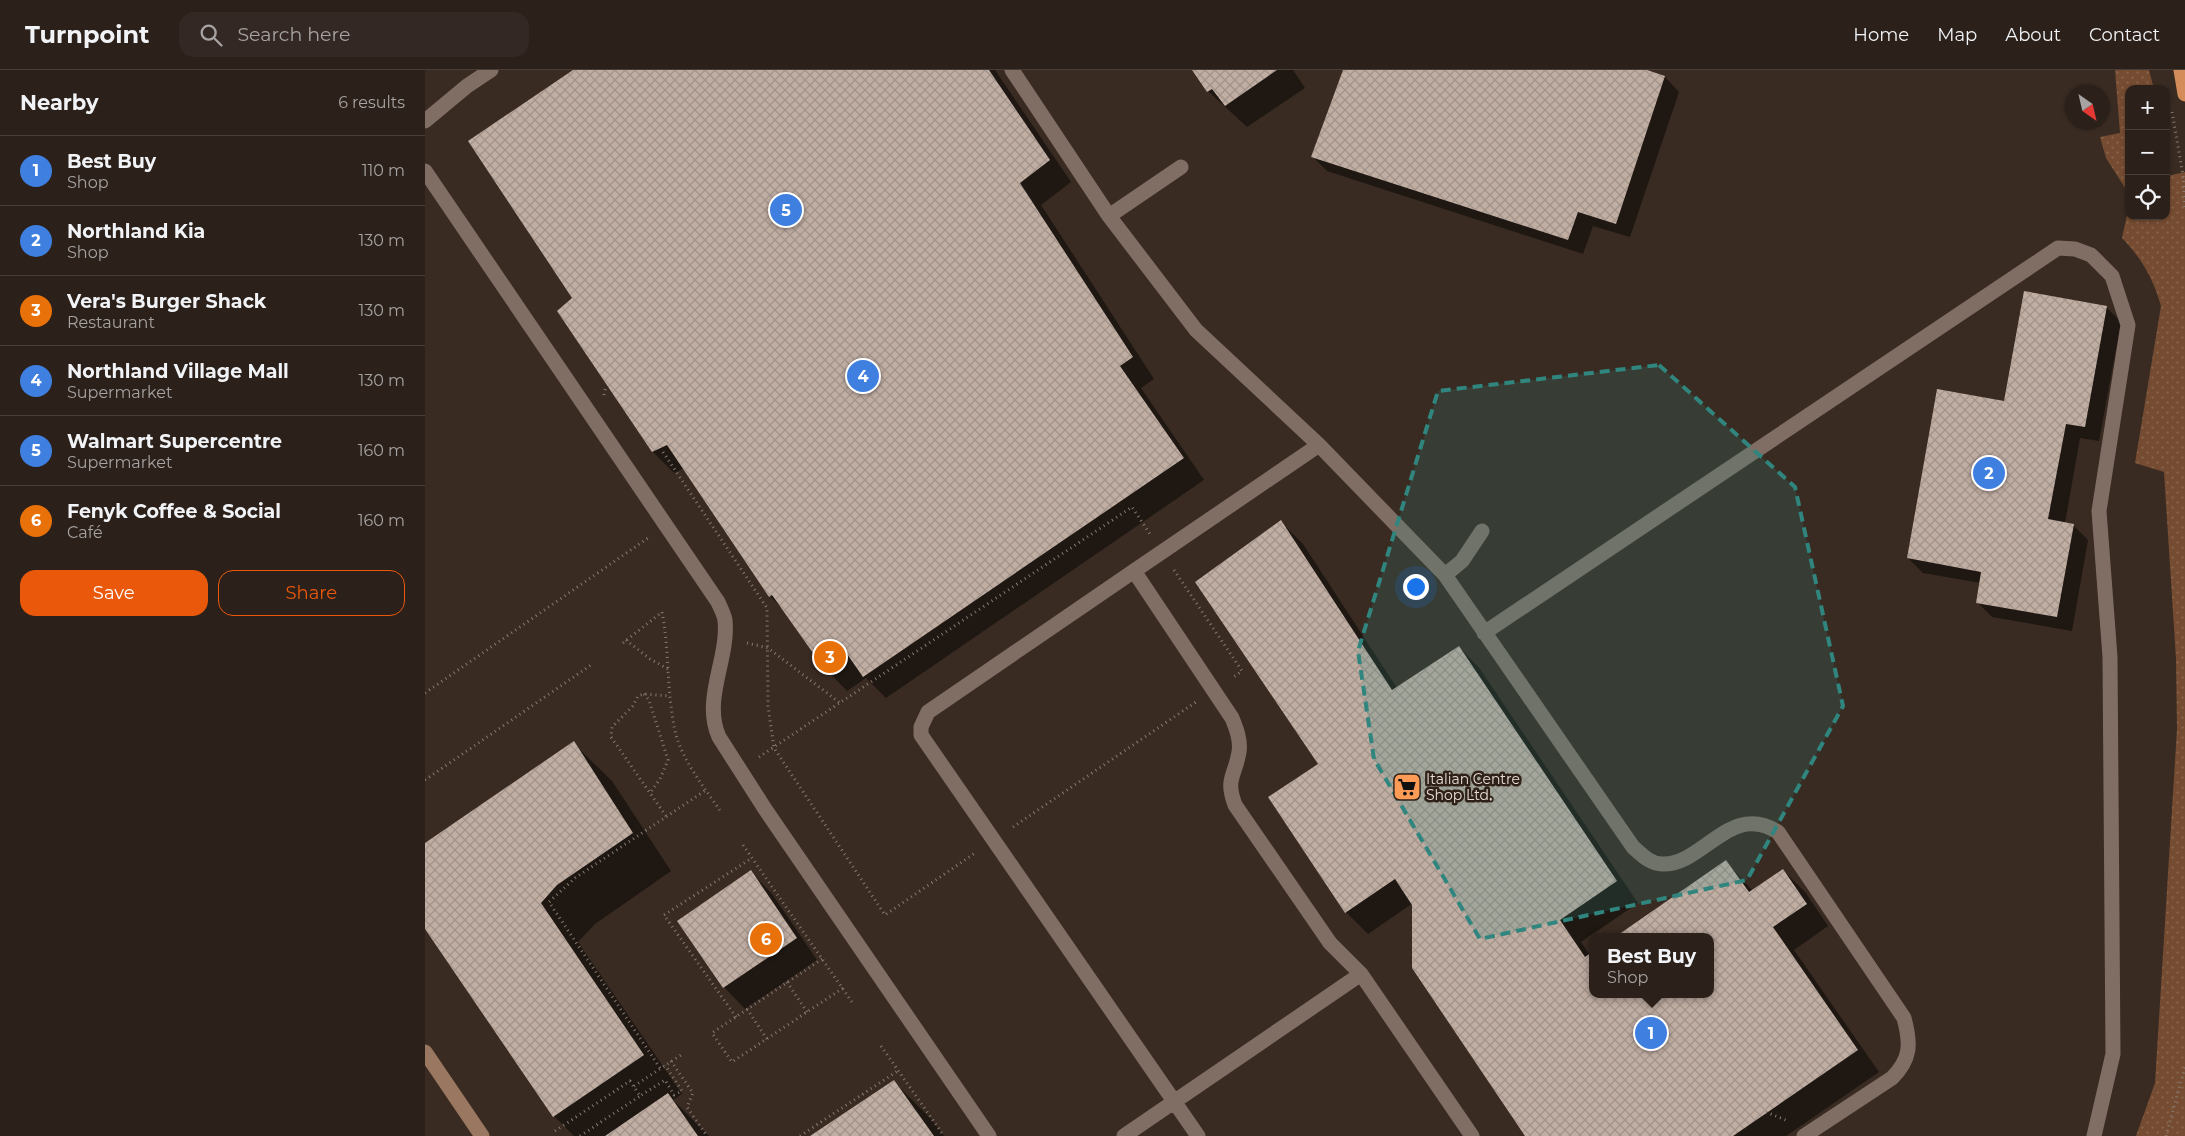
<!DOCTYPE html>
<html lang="en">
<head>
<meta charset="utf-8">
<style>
  :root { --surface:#2b201a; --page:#332823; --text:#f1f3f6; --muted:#a6a3a2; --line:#473e39; --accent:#ea580c }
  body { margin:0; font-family:Montserrat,sans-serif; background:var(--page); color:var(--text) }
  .controls { position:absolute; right:15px; top:15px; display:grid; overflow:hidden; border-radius:10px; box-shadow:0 1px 4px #0004 }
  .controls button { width:45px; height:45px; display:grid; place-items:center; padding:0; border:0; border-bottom:1px solid var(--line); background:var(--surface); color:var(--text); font:25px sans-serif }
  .compass { position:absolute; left:1640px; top:15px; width:45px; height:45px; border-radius:50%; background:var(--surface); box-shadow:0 1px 4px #0004; rotate:146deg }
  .you { position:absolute; left:990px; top:516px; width:18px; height:18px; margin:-12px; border:4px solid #fff; border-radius:50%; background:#1a73e8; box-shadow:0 0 0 8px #1a73e833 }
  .badge { display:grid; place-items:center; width:32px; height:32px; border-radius:50%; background:var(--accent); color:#fff; font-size:16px; font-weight:700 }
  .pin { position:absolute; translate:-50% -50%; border:2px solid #fff; box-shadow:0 1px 5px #0006 }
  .popup { position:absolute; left:1164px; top:863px; width:125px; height:65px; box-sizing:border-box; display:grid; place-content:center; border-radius:10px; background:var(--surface); filter:drop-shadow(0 1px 4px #0005); font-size:16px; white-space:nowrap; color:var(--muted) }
  .popup b { font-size:19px; color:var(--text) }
  .popup::after { content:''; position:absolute; left:50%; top:100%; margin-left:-10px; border:10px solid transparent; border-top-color:var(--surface) }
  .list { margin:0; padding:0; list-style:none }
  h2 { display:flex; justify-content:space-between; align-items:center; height:65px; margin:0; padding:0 20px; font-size:21px }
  h2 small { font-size:16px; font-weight:400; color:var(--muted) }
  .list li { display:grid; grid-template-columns:32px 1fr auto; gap:15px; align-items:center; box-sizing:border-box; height:70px; padding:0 20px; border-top:1px solid var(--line) }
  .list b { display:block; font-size:19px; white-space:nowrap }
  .list p { margin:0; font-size:16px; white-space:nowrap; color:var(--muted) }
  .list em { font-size:16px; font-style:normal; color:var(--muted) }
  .actions { display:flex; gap:10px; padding:15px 20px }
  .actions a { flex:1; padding:11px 0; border:1px solid var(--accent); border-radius:15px; text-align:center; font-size:18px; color:var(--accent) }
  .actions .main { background:var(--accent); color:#fff }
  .icon { flex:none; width:28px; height:28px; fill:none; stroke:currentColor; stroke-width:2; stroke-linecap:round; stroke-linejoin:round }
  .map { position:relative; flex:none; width:1760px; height:1066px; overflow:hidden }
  header { display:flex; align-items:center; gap:30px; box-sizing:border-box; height:70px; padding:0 25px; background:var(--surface); border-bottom:1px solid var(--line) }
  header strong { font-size:24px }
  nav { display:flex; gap:28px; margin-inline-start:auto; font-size:18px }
  .search { width:350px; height:45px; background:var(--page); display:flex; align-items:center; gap:12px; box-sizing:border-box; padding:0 18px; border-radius:15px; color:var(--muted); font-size:19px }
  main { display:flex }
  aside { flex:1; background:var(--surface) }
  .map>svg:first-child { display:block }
  .grass { fill:url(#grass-dots) }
  .shadow { fill:#0007 }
  .building { fill:url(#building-cross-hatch) }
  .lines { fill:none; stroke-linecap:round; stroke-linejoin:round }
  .path { stroke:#867a72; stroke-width:3; stroke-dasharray:1 4; stroke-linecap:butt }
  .lane { stroke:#806e64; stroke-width:15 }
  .secondary { stroke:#9a7761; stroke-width:15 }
  .highway { stroke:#d58c5b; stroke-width:15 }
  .marked { fill:#30867e; fill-opacity:0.2; stroke:#30867e; stroke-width:4; stroke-dasharray:10 6; stroke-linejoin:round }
  .labels { text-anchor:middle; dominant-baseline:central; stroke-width:5; stroke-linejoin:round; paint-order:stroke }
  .poi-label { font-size:14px; fill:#e8ded8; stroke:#2f2118; text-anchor:start }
</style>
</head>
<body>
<header>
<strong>Turnpoint</strong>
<div class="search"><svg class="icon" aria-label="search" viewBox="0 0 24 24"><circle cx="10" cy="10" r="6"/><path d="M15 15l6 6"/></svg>Search here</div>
<nav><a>Home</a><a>Map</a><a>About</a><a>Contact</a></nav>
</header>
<main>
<aside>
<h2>Nearby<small>6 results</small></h2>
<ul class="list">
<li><span class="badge" style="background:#3f7fe0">1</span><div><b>Best Buy</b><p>Shop</p></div><em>110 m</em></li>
<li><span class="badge" style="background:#3f7fe0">2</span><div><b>Northland Kia</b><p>Shop</p></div><em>130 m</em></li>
<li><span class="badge" style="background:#e8710a">3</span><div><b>Vera's Burger Shack</b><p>Restaurant</p></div><em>130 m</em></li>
<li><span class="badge" style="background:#3f7fe0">4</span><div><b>Northland Village Mall</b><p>Supermarket</p></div><em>130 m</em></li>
<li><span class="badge" style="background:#3f7fe0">5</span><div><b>Walmart Supercentre</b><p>Supermarket</p></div><em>160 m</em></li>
<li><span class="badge" style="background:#e8710a">6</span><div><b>Fenyk Coffee &amp; Social</b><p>Café</p></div><em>160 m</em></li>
</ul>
<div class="actions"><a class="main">Save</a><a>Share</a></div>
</aside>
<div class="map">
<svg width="1760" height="1066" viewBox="0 0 1760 1066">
  <defs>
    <pattern id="grass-dots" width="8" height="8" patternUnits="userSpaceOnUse" patternTransform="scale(1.25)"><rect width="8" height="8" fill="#754c31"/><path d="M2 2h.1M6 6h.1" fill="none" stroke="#89654e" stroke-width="1.8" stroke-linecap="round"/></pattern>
    <pattern id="building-cross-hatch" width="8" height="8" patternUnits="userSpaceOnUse" patternTransform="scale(1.25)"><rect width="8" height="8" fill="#c1aea3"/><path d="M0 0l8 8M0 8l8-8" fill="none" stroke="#a2938a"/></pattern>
  </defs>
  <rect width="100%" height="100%" fill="#392b22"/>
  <path class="grass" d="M1690 0H1724L1729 19H1704V124L1681 88 1675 67 1695 63Z
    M1741 91 1742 106 1760 102V1066H1711L1730 1013 1752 659 1751 589 1739 402 1710 393 1736 236C1728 208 1717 189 1697 168L1704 136V146H1741Z"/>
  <path class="shadow" d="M150 0H570L646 112 616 135 729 309 716 318 779 410 461 628 441 608 422 621 401 599 361 543 345 526 259 398 249 403 228 382 149 228Z
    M769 0H868L880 18 822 57 783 21Z
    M920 0H1218L1240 7 1254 22 1205 167 1168 156 1158 184 902 101 887 86Z
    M1681 237 1696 252 1674 371 1655 368 1640 453 1648 455 1663 470 1647 561 1567 547 1552 532 1556 513 1498 503 1483 488 1580 332Z
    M856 452 878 474 972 618 1034 577 1055 599 1213 833 1156 872 1165 885 1167 884V924H1285V867L1301 792 1328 821 1358 800 1380 822 1403 856 1369 880 1454 1002 1361 1066H1102L988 833 943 864 921 842 845 727 894 694Z
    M148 673 187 711 246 801 170 854 153 872 257 1024 248 1030 284 1066H149L129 1046 0 857V774Z
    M326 802 347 824 392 890 320 939 299 917Z
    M469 1012 507 1050 519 1066H387Z"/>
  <path class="building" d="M148 0H564L625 90 595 113 708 287 695 296 759 388 438 607 422 584 400 600 347 525 344 527 242 375 227 382 132 241 147 228 43 71Z
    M767 0H852L800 36 787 19 782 22Z
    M918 0H1222L1240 6 1191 154 1153 142 1143 170 886 87Z
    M1599 221 1682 236 1660 357 1641 354 1623 449 1649 454 1632 547 1551 533 1556 502 1482 488 1512 319 1579 331Z
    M856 450 967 620 1034 576 1192 811 1135 850 1160 887 1167 882V924H1285V867H1190L1301 790 1324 822 1358 799 1382 834 1348 857 1433 980 1308 1066H1100L987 898V835L970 809 920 843 843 727 893 694 770 512Z
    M149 671 208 763 132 815 116 833 219 985 128 1047 0 859V773Z
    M326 800 372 868 298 918 252 851Z
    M469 1010 509 1066H385Z
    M243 1023 273 1066H180Z"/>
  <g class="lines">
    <path class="path" d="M1747 42 1758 105 1760 141
      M179 325 181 316
      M238 382 342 538 343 636 349 678 460 845 550 783
      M749 500 817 601 807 608
      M201 570 225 589 243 599
      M198 573 237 542C245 583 241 624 251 665 258 691 281 720 296 742
      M322 573 343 578 415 633
      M0 623 223 468
      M219 624 224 630 243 690 235 709 225 723
      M334 687 707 437 725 464
      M0 710 166 595
      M241 746 186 667 187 657 208 636 213 626 219 624 244 626
      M588 757 771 632
      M318 775 429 935
      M397 889 287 963 307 992 418 918
      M362 912 382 942
      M322 939 342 969
      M311 947 239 845 327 788
      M456 976 519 1066
      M246 991 268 1023 262 1037 282 1066
      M235 998 124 832 150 808 281 720
      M209 1016 259 983
      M1341 1042 1363 1051
      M130 1061 205 1011 215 1026 240 1010 249 1025 257 1021 240 995
      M155 1066 215 1026
      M375 1066 474 1000
      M1741 1066 1760 997"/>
    <path class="lane" d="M587 0 684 146 771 260 894 375 1020 505 1208 777C1216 784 1225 794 1237 794 1278 796 1305 731 1353 762L1479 948C1486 974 1486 989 1467 1008L1379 1066
      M0 51 42 16 66 0
      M0 101 293 532C295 537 299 544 300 550 304 589 277 629 294 667L340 739 564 1066
      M684 146 756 97
      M709 501 894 375
      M1020 505 1037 491 1057 461
      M1059 563 1633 178 1650 179 1666 185 1687 206 1703 255 1674 441 1685 587 1688 984 1669 1066
      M699 1066 936 904
      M773 1066 496 665V657L503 642 709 501 807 648C811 658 816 670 814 682 810 707 800 708 810 735L905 873 936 904 1047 1066"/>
    <path class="secondary" d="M0 982 57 1066"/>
    <path class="highway" d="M1756 0 1760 24"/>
  </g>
  <path class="marked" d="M1234 295 1370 417 1418 636 1322 810 1055 869 949 689 933 581 1013 321Z"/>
  <defs>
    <symbol id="supermarket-square" viewBox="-11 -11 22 22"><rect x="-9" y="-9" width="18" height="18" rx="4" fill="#fe9c57" stroke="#2f2118"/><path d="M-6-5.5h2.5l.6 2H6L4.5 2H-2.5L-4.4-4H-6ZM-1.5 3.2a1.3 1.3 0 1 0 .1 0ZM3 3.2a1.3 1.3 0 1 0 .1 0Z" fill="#111"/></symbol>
  </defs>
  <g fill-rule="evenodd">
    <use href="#supermarket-square" x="966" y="701" width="32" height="32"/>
  </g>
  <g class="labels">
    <g class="poi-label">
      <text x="1001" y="709">Italian Centre<tspan x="1001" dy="16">Shop Ltd.</tspan></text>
    </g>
  </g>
</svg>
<div class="controls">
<button>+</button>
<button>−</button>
<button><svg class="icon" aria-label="locate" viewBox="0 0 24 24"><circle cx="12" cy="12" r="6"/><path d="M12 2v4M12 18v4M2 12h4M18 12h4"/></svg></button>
</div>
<svg class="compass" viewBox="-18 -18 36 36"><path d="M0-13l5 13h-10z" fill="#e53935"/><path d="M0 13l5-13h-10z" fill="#a6a3a2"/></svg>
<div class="you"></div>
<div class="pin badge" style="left:1226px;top:963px;background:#3f7fe0">1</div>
<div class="popup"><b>Best Buy</b>Shop</div>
<div class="pin badge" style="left:1564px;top:403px;background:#3f7fe0">2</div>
<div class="pin badge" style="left:405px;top:587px;background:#e8710a">3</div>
<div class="pin badge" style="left:438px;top:306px;background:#3f7fe0">4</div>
<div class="pin badge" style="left:361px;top:140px;background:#3f7fe0">5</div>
<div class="pin badge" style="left:341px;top:869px;background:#e8710a">6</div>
</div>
</main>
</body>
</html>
